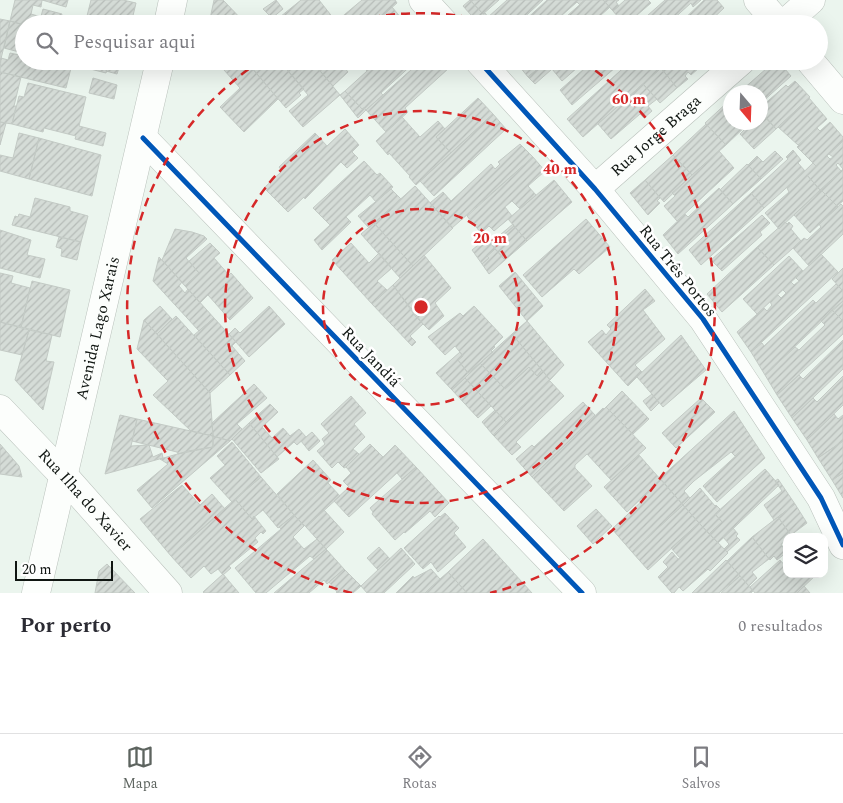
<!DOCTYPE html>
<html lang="pt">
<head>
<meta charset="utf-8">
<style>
  :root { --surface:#fff; --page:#f2f2f3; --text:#2b2b33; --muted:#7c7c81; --line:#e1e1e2; --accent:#5d645f }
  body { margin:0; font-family:Spectral,serif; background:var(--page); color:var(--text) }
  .controls { position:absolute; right:15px; bottom:15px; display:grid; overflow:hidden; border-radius:10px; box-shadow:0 5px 20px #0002 }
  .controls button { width:45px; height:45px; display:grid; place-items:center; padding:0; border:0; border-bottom:1px solid var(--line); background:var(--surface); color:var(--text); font:25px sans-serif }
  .compass { position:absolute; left:723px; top:85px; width:45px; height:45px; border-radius:50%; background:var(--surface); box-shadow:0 5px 20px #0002; rotate:161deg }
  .scale { position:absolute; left:15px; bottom:12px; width:98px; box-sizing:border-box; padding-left:5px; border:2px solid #101612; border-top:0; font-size:14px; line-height:18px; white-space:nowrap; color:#101612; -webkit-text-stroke:4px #fff; paint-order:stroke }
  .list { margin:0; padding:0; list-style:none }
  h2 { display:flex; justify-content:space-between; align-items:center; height:65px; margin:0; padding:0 20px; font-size:21px }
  h2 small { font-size:16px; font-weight:400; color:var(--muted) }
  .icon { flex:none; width:28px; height:28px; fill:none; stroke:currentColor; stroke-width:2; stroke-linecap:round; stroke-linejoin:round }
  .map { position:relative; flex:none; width:843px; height:593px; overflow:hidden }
  .search { position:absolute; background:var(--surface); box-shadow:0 5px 20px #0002; left:15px; right:15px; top:15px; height:55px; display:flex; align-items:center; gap:12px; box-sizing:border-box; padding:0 18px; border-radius:28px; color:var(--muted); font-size:19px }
  .sheet { height:140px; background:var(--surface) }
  nav { display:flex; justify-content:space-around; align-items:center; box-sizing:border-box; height:70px; border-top:1px solid var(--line); background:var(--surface); font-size:14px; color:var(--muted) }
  nav a { display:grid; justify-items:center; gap:2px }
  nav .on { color:var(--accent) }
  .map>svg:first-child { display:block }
  .building { fill:url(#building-hatch); stroke:#c3cac5 }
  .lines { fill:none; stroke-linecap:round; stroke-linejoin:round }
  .minor-casing { stroke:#b9c1bb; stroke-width:29 }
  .minor { stroke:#fcfefc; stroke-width:28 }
  .cycleway-casing { stroke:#fff; stroke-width:8 }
  .cycleway { stroke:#0057b8; stroke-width:5 }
  .ring { fill:none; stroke:#d62828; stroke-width:2.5; stroke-dasharray:9 6 }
  .labels { text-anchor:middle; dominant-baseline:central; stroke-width:5; stroke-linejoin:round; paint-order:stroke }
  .street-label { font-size:16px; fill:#101612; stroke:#fff }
  .centre { fill:#d62828; stroke:#fff; stroke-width:2.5 }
  .ring-label { font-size:15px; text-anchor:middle; font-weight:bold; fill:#d62828; stroke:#fff; stroke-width:5; stroke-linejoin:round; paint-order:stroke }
</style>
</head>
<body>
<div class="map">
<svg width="843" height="593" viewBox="0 0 843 593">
  <defs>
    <pattern id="building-hatch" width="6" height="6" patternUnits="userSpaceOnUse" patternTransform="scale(1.25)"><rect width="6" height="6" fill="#d5dcd7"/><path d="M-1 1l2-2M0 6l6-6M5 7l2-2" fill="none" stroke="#b6bcb8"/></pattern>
  </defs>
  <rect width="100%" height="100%" fill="#ebf5ee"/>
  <path class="building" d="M15 0H68L66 7 42 0 41 7 33 5 31 14 41 17 39 24 24 25 10 21Z
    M91 0H123L136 3 131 24H85Z
    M214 0H223L246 24H214L210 19Z
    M276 0 283 9 272 18 263 9Z
    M301 0H319L334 19 329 24H277L275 21Z
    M362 0H395L397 3 373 24H329L336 18 338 20Z
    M470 0 483 14 485 13 488 17 481 24H479L463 6Z
    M470 0H499L483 14Z
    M507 0H543L517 24H493L487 18Z
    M547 0H585L580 5 577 2 552 24H521Z
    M585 0H603L610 7 591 24H558Z
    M603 0H619L616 2 619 6 613 11Z
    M625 0H648L651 3 636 16 640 22 638 24H624L613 11Z
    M665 0H701L693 7 691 3 671 21 673 24H638Z
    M704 0H717L724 8 707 24H679Z
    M392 7 402 19 398 24H373Z
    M43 9 62 14 61 17 80 22V24H39Z
    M0 19 10 21 0 63Z
    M10 21 24 25 23 53 4 48Z
    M10 53 24 56V61H45L71 68 66 88 0 72 1 58 8 60Z
    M59 61H109L106 73Z
    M109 61H121L117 74 106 71Z
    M216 61H246L278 99 244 132 220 107 240 88Z
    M246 61H288L283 65 304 89 299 93 301 95 286 108Z
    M288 61H312L340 95 303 127 289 111 308 95 283 65Z
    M312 61H329L330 63 320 71Z
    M331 61H350L344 67 348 72 333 86 320 71Z
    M358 61H378L367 71Z
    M378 61H416L381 93 383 95 366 110 364 108 362 109 345 91Z
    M421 61H444L449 68 405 108 408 112 386 132 366 110Z
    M515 61H547L528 77Z
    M547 61H585L562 81 552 69 535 84 528 77Z
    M593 61H623L572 105 560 90Z
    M631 61H656L661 68 583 137 567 119Z
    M656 61H668L661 68Z
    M668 61H707L691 75 688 72 685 76 688 79 677 88 661 68Z
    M775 61H778L791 76 760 104V92H744L742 90Z
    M661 68 677 88 660 103 643 84Z
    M0 72 21 77 14 106H16L12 124 0 122Z
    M93 78 117 85 114 99 89 93Z
    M795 81 810 97 776 129 760 112V108L786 85 788 87Z
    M28 83 86 97 79 126 106 133 103 146 75 139 76 136 44 128 43 132 12 124 19 96 24 97Z
    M643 84 657 99 648 106 652 111 644 118 640 114 611 139 598 124Z
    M345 91 362 109 364 108 366 110 358 118 340 95Z
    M478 98 493 114 451 153 436 137Z
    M809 98 827 119 798 145 778 127Z
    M730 100V122H750L726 145 705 123Z
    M493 114 506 129 434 196 420 181Z
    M765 116 776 129 754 149 740 134 752 122H760Z
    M402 117 420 137 438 121 445 129 436 137 451 153 416 185 409 177 410 176 389 153 388 155 376 141Z
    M0 122 6 123 0 145Z
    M830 122 843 137V141L816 166 797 147 817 128 820 131Z
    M706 124 726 145 692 175 673 155Z
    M345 129 359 145 352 152 358 158 347 168 341 162 305 199 304 197 288 212 264 188 282 171 279 167 315 133 327 146Z
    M19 133 39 138 29 179 0 171V155L13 158Z
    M39 138 101 155 92 196 29 179Z
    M843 141V169L838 163 836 165 841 171 820 190 807 175 827 156 830 159 833 157 829 154Z
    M520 144 533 157 452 228 430 203 443 192 451 201 491 164 495 169 500 164 498 162Z
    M793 150 801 160 798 163 805 171 764 208 751 193 788 159 786 157Z
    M719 151 734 168 677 221 664 206 675 196 672 193Z
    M775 151 783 159 761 179 748 165 757 156 763 162Z
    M673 155 692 175 664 202 645 180Z
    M533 157 545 171 528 186 536 195 520 209 512 201 505 207 512 216 494 231 489 226 481 233 467 216Z
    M364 161 377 175 380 173 393 187 376 202 370 195 346 217 351 222 322 250 314 240 330 225 313 208Z
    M813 163 816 166 807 175 820 190 779 229 765 213 789 192 787 188Z
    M747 164 761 179 733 204 720 190Z
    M843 169V201L837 206 821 190Z
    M554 180 572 202 527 241 508 219Z
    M645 180 660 198 657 201 660 203 648 215 630 193Z
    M415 186 453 228 413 266 374 223Z
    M719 188 733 204 678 254 663 235 685 214 688 217Z
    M391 189 401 199 369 228 358 216Z
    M821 190 838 207 810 233 794 215Z
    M751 193 764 208 701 265 689 250Z
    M35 198 70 207V211L88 216 81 242 12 225 15 216 18 217 19 214 30 217Z
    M841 204 843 206V234L809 266 793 248 804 238 807 240 821 227 819 224Z
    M762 215 770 223 760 232 762 235 722 271 711 260Z
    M586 219 610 247 579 274 574 269 542 297 523 275Z
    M785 222 787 224 789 222 793 226 791 229 801 241 774 265 757 247Z
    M374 223 413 266 400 278 361 234Z
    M513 224 514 226 492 245 495 249 487 256 489 258 482 264 472 250 483 241 487 246Z
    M514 226 527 241 505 260 492 245Z
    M175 229 192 232 204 236 207 239 186 258 199 273 185 286 162 260Z
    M0 230 31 240 27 255 45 259 40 278 0 268Z
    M59 237 81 242 77 260 61 256 62 249 56 247Z
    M210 243 220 253 214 258 229 275 231 273 253 298 230 320 208 295 200 303 185 286 199 273 189 261Z
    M351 243 369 263 379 253 392 268 377 281 387 290 372 304 332 260Z
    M757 247 774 265 722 312 707 294Z
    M495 249 505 260 489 274 482 264 489 258 487 256Z
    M821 254 838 272 751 352 737 332 764 308 767 311 772 305 770 302 778 295 781 298 786 293 783 290 791 282 794 285 799 281 796 278Z
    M424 255 451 288 435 303 444 316 429 330 416 317 393 285Z
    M789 256 803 271 757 314 743 299Z
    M159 257 182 282 179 286 185 293 188 289 214 318 199 331 153 281Z
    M843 268V291L832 279Z
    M515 272 543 306 527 321 499 286Z
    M0 273 13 276 11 283 30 288 21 327 0 322Z
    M32 281 70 290 60 337 21 327Z
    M836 284 843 291V301L765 375 751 352 762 343 764 346 813 300 816 303Z
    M393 285 423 324 410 336 416 342 412 346 372 304Z
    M645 289 655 301 643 310 665 339 635 365 642 372 628 386 588 342 602 330 606 335 611 329 607 325Z
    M843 301V321L832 310Z
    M160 306 172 319 157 334 144 320Z
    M269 306 285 324 249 357 229 334 235 328 240 333Z
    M474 306 503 337 494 346 495 347 491 351 493 352 468 373 458 360 463 356 455 346 445 355 428 337 460 313 463 316Z
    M832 310 843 321V334L777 395 765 375 795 347 799 350 825 325 821 321Z
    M176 316 230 375 210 393 157 334Z
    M214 318 236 342 232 346 245 361 230 375 194 335Z
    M144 320 210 393 213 436 191 431 153 395 168 381 137 349Z
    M527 321 564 365 550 380 512 334Z
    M0 322 29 330 22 355 0 350Z
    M29 330 52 335 46 361 54 362 43 410 15 380Z
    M512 334 542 370 537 376 529 367 505 389 480 363Z
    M681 335 706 370 663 407 637 377Z
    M843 340V369L792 418 777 395 799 375 803 379Z
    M460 352 463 356 458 360 468 373 483 361 452 390 436 373Z
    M480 363 505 389 529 367 537 376 542 370 550 380 506 422 465 378Z
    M843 376V405L807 440 792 418 813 398 817 402Z
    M465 378 491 406 478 418 452 390Z
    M549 380 564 396 516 442 521 447 512 455 493 435Z
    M254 384 267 398 237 424 242 429 230 441 213 436 212 423Z
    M622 391 649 419 633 434 606 407Z
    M652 394 659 403 651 411 643 401Z
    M351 396 366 413 354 424 365 437 353 449 359 454 346 467 344 468 338 462 332 468 317 451 325 444 322 439 329 433 321 424Z
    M701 398 715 412 676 448 662 433Z
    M583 402 595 415 532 477 516 459 532 445 534 447Z
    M270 404 278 412 262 427 272 438 283 428 290 436 299 429 306 437 297 445 294 442 277 457 249 423Z
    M606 407 646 448 611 480 587 454 575 465V468L547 493 532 477 603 408 604 409Z
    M495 410 506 422 493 435 482 422Z
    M734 411 753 440 735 456 731 452 694 481 684 491 690 498 683 505 660 478Z
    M834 414 838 419 843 415V441L818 458 807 440Z
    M120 415 137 419 131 446 149 445 153 457 162 453 163 458 105 474Z
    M137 419 213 436V447L178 454 177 452 132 441Z
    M249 423 279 459 261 473 232 439Z
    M312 432 320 441 309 451 301 441Z
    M213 436 230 441 152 508 137 490 168 464 160 459 188 451 213 447Z
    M753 440 765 458 717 502 703 486Z
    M843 441V473L832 480 818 458Z
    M232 442 261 477 232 502 210 478 225 465 217 456Z
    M0 444 19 466 22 477 0 474Z
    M370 444 383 457 395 445 416 467 402 479 397 473 349 517 334 501 349 487 343 481 351 473 346 467Z
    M639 455 661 480 627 512 604 487Z
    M313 460 331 480 294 515 277 494Z
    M416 467 449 503 435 517 430 511 405 533 404 532 395 540 372 514 373 512 370 508Z
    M575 468 592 486 564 511 547 493Z
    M765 469 779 485 718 543 709 534 722 522 715 514Z
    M843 473V498L832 480Z
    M261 477 294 515 278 528 263 510 252 519 235 499Z
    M778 479 795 504 774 520 764 505 782 491 775 481Z
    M661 480 683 505 632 552 612 529 643 500 641 498Z
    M328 483 340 496 306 527 294 515Z
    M182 485 200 505 212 494 225 509 171 556 140 519Z
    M700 488 715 506 716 505 721 510 715 514 722 522 709 534 683 505Z
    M235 499 252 519 254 516 266 531 263 534 261 532 255 538 258 542 229 566 231 568 223 575 218 569 211 574 204 566 191 578 171 556Z
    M795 504 807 523 791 535 778 517Z
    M683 505 699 523 648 570 632 552Z
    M596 509 612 526 593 544 577 526Z
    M324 510 344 532 326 549 306 527Z
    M445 513 459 528 454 533 466 547 438 572 431 562 423 569 404 548 439 516 440 517Z
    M294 515 304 526 293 537 304 549 317 539 326 549 314 559 310 556 266 593H256L235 568 281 529 279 527Z
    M778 517 792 537H787V540L781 544 784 549 787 547V552L777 560 774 556 770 560 752 537Z
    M699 523 728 553 710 571 708 569 683 591 679 587 674 593H672L658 577 668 567 663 562 672 552 678 559 680 558 671 548Z
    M733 528 738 534 736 536 740 540 727 552 724 549 729 544 723 537Z
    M752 537 769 559 752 572 757 578 749 586 727 561Z
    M483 539 532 593H467L448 572Z
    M379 547 390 559 378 570 367 558Z
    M401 548 415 564 384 593H367L361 586Z
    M326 549 344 569 327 584 324 580 309 593H274Z
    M726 560 740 576 719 593H692Z
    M780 560 787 568V574H817L797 593H755L750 587Z
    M107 564 135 593H95L99 571Z
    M344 569 361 586 353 593H336L337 592 329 582Z
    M431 569 440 579 425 593H396L413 576 414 578Z
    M448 572 467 593H425L440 579Z
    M223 574 239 593H204L203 592Z
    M740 576 753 591 751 593H721Z
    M804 586 810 593H797Z"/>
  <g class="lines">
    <defs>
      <g id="minor">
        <path d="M423 0 445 24"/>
        <path d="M758 0 779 24"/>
        <path d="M168 24 173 0"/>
        <path d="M784 24 811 0"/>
        <path d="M479 61 595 189 703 319 821 498 843 545"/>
        <path d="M810 61 843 100"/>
        <path d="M143 138 582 593"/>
        <path id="s1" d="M595 189 741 61"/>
        <path id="s2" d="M0 409 64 476 168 593"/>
        <path id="s3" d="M36 593 160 61"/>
      </g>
    </defs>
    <use href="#minor" class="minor-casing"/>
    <use href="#minor" class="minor"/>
    <defs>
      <path id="cycleway" d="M479 61 595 189 703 319 821 498 843 545
        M143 138 582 593"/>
    </defs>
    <use href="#cycleway" class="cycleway-casing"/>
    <use href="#cycleway" class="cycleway"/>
  </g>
  <g class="ring">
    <circle cx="421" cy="307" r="98"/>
    <circle cx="421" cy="307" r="196"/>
    <path d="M352 593A294 294 0 0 1 259 62M342 24A294 294 0 0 1 500 24M583 62A294 294 0 0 1 490 593"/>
  </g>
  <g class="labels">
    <g class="street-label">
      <text stroke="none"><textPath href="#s1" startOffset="81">Rua Jorge Braga</textPath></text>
      <text transform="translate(678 271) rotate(51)">Rua Três Portos</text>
      <text stroke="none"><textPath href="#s3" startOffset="272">Avenida Lago Xarais</textPath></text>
      <text transform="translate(371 357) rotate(46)">Rua Jandiá</text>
      <text stroke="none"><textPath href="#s2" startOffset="125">Rua Ilha do Xavier</textPath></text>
    </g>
  </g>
  <circle cx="421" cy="307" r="8" class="centre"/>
  <g class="ring-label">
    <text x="629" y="104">60 m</text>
    <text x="560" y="174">40 m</text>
    <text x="490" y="243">20 m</text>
  </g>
</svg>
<div class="controls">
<button><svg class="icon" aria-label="layers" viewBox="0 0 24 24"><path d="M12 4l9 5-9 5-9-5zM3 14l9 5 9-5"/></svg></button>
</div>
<svg class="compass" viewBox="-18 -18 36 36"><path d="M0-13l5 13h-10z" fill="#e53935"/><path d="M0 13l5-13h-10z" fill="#7c7c81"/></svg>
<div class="scale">20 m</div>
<div class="search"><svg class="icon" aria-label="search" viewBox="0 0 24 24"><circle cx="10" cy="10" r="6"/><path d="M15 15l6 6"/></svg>Pesquisar aqui</div>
</div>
<section class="sheet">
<h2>Por perto<small>0 resultados</small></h2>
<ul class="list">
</ul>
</section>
<nav>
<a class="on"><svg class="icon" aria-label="map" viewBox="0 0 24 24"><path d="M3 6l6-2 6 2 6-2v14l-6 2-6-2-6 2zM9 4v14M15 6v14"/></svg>Mapa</a>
<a><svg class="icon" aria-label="directions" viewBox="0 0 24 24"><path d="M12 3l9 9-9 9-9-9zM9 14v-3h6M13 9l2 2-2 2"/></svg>Rotas</a>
<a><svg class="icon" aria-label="saved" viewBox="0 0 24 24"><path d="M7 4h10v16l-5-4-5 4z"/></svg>Salvos</a>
</nav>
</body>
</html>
